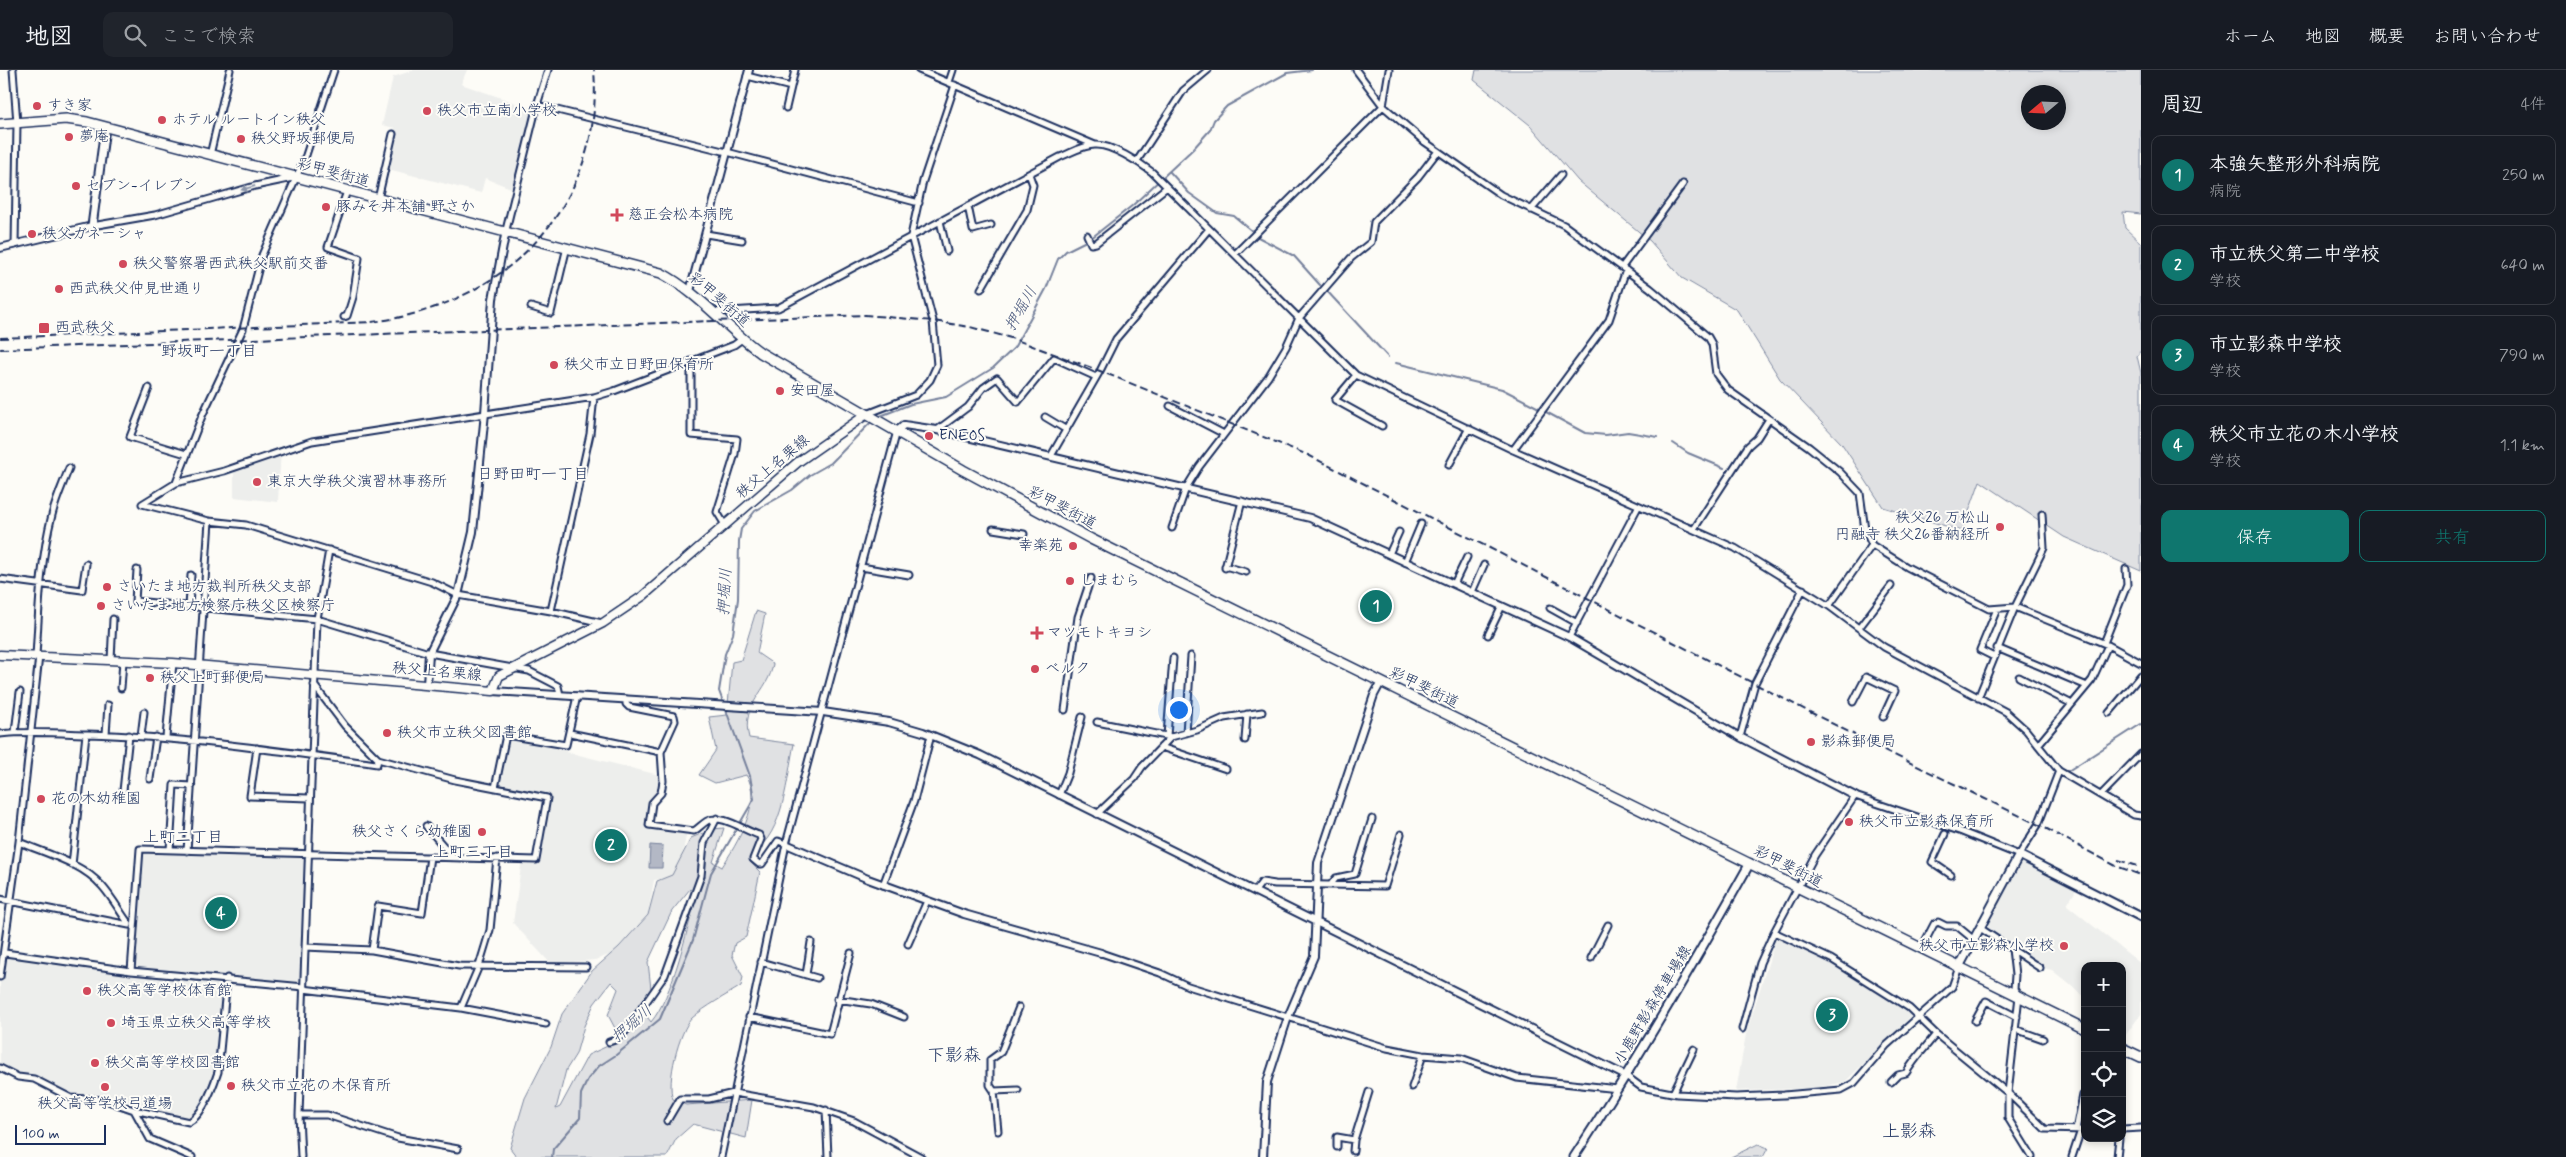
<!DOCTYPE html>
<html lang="ja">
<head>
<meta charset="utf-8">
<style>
  :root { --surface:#171b24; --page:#20242c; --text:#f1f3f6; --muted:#9ea1a6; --line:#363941; --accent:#0f766e }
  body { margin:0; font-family:Mynerve,"Klee One",sans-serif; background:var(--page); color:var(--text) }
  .controls { position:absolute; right:15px; bottom:15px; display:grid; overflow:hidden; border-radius:10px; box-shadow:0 2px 8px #0003 }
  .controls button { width:45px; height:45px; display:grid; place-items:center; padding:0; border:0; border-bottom:1px solid var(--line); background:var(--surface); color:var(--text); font:25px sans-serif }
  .compass { position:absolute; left:2021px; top:15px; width:45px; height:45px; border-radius:50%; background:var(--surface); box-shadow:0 2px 8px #0003; rotate:251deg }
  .scale { position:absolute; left:15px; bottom:12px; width:91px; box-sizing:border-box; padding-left:5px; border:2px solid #1b2f5e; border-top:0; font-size:14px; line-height:18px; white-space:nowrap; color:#1b2f5e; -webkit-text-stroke:4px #fdfcf7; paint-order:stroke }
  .you { position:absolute; left:1178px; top:639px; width:18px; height:18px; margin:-12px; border:4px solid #fff; border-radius:50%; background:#1a73e8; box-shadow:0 0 0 8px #1a73e833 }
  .badge { display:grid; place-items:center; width:32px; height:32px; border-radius:50%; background:var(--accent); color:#fff; font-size:16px; font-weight:700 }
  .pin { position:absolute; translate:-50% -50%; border:2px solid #fff; box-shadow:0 1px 5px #0006 }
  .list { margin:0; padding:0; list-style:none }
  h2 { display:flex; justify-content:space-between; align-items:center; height:65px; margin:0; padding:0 20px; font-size:21px }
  h2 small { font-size:16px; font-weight:400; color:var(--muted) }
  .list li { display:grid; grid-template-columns:32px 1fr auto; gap:15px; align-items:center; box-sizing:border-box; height:80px; margin:0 10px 10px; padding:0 10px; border:1px solid var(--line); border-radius:10px }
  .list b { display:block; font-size:19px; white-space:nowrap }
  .list p { margin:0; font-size:16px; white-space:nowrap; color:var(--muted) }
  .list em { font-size:16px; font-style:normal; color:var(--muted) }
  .actions { display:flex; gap:10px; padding:15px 20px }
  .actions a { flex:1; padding:11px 0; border:1px solid var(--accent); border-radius:10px; text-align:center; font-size:18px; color:var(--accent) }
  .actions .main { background:var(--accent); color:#fff }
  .icon { flex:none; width:28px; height:28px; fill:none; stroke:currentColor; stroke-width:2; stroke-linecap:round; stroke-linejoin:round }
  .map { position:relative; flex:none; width:2141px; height:1087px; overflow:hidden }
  header { display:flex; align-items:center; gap:30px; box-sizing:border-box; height:70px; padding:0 25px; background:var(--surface); border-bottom:1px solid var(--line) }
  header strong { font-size:24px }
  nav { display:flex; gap:28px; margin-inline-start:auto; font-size:18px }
  .search { width:350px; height:45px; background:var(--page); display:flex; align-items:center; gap:12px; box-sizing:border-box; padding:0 18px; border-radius:10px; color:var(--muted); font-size:19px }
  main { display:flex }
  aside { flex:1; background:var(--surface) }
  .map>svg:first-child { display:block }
  .built { fill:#edeeec }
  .green { fill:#e0e1e3; stroke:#7e88a0; fill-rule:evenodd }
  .water { fill:#b3b8c5; stroke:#76819c }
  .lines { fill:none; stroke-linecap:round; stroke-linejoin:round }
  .stream { stroke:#76819c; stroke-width:2 }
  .minor-casing { stroke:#1b2f5e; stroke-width:9 }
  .tertiary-casing { stroke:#1b2f5e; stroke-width:10 }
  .secondary-casing { stroke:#1b2f5e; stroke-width:11 }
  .primary-casing { stroke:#1b2f5e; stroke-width:11 }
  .trunk-casing { stroke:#1b2f5e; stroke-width:12 }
  .minor { stroke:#fdfcf7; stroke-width:5 }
  .tertiary { stroke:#fdfcf7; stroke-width:6 }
  .secondary { stroke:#fdfcf7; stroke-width:7 }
  .primary { stroke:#fdfcf7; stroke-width:8 }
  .trunk { stroke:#fdfcf7; stroke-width:9 }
  .rail { stroke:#1b2f5e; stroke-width:2; stroke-dasharray:8 4; stroke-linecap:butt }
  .oneway { fill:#8c96aa }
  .poi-dot { fill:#d1495b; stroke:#fdfcf7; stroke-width:2 }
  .labels { text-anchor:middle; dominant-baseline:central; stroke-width:4; stroke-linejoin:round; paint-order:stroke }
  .poi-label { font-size:15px; fill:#1b2f5e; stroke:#fdfcf7; text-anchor:start }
  .street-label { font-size:15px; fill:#1b2f5e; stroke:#fdfcf7 }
  .water-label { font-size:16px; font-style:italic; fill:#49587d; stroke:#fdfcf7 }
  .neighbourhood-label { font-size:16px; fill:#1b2f5e; stroke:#fdfcf7 }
  .quarter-label { font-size:18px; fill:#1b2f5e; stroke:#fdfcf7 }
</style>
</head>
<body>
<header>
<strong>地図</strong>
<div class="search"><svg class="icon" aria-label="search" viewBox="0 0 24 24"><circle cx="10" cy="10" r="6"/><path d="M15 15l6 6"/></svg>ここで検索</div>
<nav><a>ホーム</a><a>地図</a><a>概要</a><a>お問い合わせ</a></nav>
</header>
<main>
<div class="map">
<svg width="2141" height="1087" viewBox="0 0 2141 1087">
  <rect width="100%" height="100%" fill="#fdfcf7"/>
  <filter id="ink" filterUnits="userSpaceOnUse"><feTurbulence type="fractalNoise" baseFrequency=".02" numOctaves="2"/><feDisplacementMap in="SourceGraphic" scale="10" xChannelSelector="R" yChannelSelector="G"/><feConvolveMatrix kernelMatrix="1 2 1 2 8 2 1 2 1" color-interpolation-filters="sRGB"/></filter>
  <g filter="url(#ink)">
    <path class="built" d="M414 0H467L461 14 536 40 516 120 485 108 481 123 388 99 395 58 382 55 393 7Z
      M281 379 278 432 234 427V397Z
      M506 665 566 675 567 682 663 706 659 725 652 733 649 755 687 761 678 806 654 810 648 845 612 884 595 890 551 894 513 853 522 789 535 790 547 728 495 718Z
      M140 779 307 785 304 917 227 910 218 1002 213 1015 195 1049 189 1052 105 1030 71 1028 31 1009 0 998V907L5 883 131 901Z
      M2024 791 2076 820 2067 835 2141 894V944L2122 970V896H2085V927L2052 900 2040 897 1985 858 2018 794Z
      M1778 867 1807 880 1903 935 1912 943 1911 946 1845 1012 1816 1018 1736 1021 1746 964 1776 868Z"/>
    <path class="green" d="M1476 0H2141V144L2123 142 2125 158 2141 173V280L2137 286 2141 303V501L2064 467 1980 411 1962 461 1883 437 1842 374 1780 309 1737 240 1682 208 1650 171 1578 111 1530 55 1474 10ZM2029 22H2058V52H2029Z
      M756 541 765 544 757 583 773 594C769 621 740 634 749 668L794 674C787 706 784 764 753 782L750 792 760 802 746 867 735 873 732 885 743 907 741 916C725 926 706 936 692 948 679 961 666 1013 673 1029L686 1035 752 1030 746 1068 693 1054 676 1069 667 1087H517L510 1078 525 1028 551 977 562 944 592 901 619 877 648 845 657 811 672 805 691 768 713 759 724 758 713 792 722 797C736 775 764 730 746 705L715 713 699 705 716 680 709 647 727 645 732 592 741 590ZM690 819 696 828C686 862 673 926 651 952L638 935 651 919 648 892 672 841ZM611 912 618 919 608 945 616 960 612 974 588 985 560 1037 556 1039 566 1000 576 984 584 956 594 934Z
      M1758 1074 1768 1078 1763 1087H1731Z"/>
    <path class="water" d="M650 775 663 776 662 798H649Z"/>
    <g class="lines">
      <path class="stream" d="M1170 102 1189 123 1217 143 1234 146 1252 161
        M1258 167 1294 186 1320 215
        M1326 220 1388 287
        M1396 293 1502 319 1539 338
        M1546 342 1585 363 1606 365 1628 362 1658 367
        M878 347 911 334 946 327 993 298 1014 278 1046 219 1058 189 1066 181 1090 169 1133 135 1193 79 1210 60 1214 50 1227 36 1287 3 1312 0
        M1673 373 1688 383 1724 398
        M2068 701 2141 654
        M552 1087 553 1079 580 1048 581 1024 588 1009 599 996 616 985 660 949 693 870 711 803 754 729 750 706 719 621 725 584 733 564 738 529 739 471 741 459 755 441 792 420 810 405 831 393 872 351"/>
      <defs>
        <path id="minor" d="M13 0 17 53 15 175
          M919 0 1095 75
          M1356 0 1383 36 1425 72 1501 125 1564 155 1650 218 1708 267 1712 274 1716 304 1728 320 1809 377 1840 402 1860 423 1865 460 1872 475 1907 497 1989 539 2015 537 2108 575 2141 593
          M747 6 791 17
          M949 12 953 0
          M537 35 727 82 919 133
          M786 38 795 0
          M210 85 230 0
          M1137 91 1183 21 1208 0
          M378 129 393 64
          M968 136 973 160 991 155
          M1531 140 1561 105
          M940 151 947 181
          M92 156 155 145 255 116 293 108
          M506 160 537 35 548 0
          M706 164 742 170
          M1087 165 1091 174 1096 173 1167 117
          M1235 184 1383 36 1389 0
          M1622 197 1683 114
          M981 219 1027 140 1033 115 1029 104
          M531 237 551 243 567 177
          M713 242 778 238 1060 87C1071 83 1083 75 1095 75 1111 74 1140 93 1152 102L1356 305 1513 380 1735 478 1829 536 1884 577 2006 642 2026 660 2059 701 2134 745 2141 746
          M344 247 347 246 353 227 359 188 328 177 347 121
          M691 291V365L737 369 735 384 717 442 725 455
          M1356 305 1335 330 1382 356
          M149 318 130 367 186 384
          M1170 336 1224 364
          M867 344 916 325 930 310 937 295 933 251 911 166 923 111 955 15
          M1045 347 1065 359
          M937 360 968 337 983 318 997 308 1018 332 1054 288 1096 307
          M1513 380 1609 250 1626 200
          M1051 386 1100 301 1116 269 1209 159
          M1449 395 1469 358
          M176 413 202 346 243 259 262 185 306 85 334 0
          M142 434 176 413 224 401 312 371 594 327 614 321 734 275 742 269
          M142 434 209 451 246 455 432 512 458 525 551 541 602 553
          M1172 458 1186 418 1199 397 1268 307 1286 277 1299 248 1351 188 1371 172 1374 152 1418 107 1438 81
          M993 459 1024 464
          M1694 459 1748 376 1757 368 1769 349
          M1389 484 1399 462
          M1405 492 1421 454
          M1225 496 1246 502
          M861 497 909 505
          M1225 498 1242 431
          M137 500 135 531 317 549 429 583 529 601 558 616 560 625
          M0 509 82 520 86 494
          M1454 514 1467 487
          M1472 522 1484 495
          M1829 536 1872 475
          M189 537 191 505
          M1550 538 1577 553
          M551 541 590 364 594 327
          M1859 558 1891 516
          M1488 565 1502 536
          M1569 567 1638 437
          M2104 573 2127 515 2126 499
          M1997 578 2087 616
          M36 586C39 539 40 491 52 445 56 429 63 414 69 398
          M1994 587 1980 580 1997 539
          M111 590 113 549
          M2019 607 2072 634
          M314 615 345 656 378 689
          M121 618 123 591
          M1978 628 2015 537 2044 478 2042 444
          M626 629V634L629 637 674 646 675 651 661 682 663 711 661 723 652 733 649 755 694 761C699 758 702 754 707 751 721 743 745 761 759 765L761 769 753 789 759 794H762L778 771 786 774
          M1853 632 1866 607 1895 621 1883 647
          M1065 640 1078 547 1091 508
          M2109 643 2141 605
          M1097 652 1171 667 1197 660 1224 648 1262 642
          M15 662 20 622
          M570 663 661 682
          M1186 663 1191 586
          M0 664C29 661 57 663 87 664 184 667 280 681 377 694L378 689 455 710 547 728 536 790 140 779 131 901
          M106 664 108 635
          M141 666 144 642
          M1167 666 1173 588
          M166 667 173 593
          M1740 667 1755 613 1803 519
          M1245 670 1247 644
          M2038 675 2092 610 2108 575
          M1161 677 1226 699
          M257 678 250 726 309 728
          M2059 701 2038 755 2019 785 1962 762 1855 726 1815 785 1774 862 1831 889 1909 938 1936 964 2008 1023 2045 1059 2085 1060
          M150 709 156 667
          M495 718 506 665 566 675 577 626
          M123 721 129 665
          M1059 725 1068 703 1082 647
          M2101 725 2141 684
          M1097 744 1134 709 1142 697 1171 667
          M426 756 453 787
          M1945 764 1932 792 1951 805
          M19 772C47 784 82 793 102 816 112 827 120 842 129 854
          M170 780 174 715 192 716
          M187 781 209 451
          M72 795 86 664
          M1332 813 1336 808 1355 804 1372 749
          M883 815 914 731 931 665
          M1255 821 1262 812 1275 814 1385 816 1401 764
          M0 829 129 855
          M1980 858 2040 898
          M908 874 927 831
          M305 877 372 880 459 896 586 897
          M1921 879 1934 854 1938 852 1946 856H1957L1974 870
          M2012 879 2015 905 2014 919 2019 926 2008 1023V1048L2032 1087
          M372 880 378 836 422 843 430 787
          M5 883 131 901 304 917
          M1101 883 1160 903 1188 916 1387 978 1423 985 1461 988 1517 1008 1618 1019
          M1591 888 1608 855
          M761 892 817 908
          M806 905 811 872
          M0 907 19 772 39 586
          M303 919 461 938 546 954
          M837 929 871 934 904 947
          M461 938 479 896 490 860 497 788
          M749 947 830 964 851 883
          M1975 951 1986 931 2017 947
          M1742 959 1760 893 1774 862
          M2015 959 2043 969
          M609 972 615 970 625 962 665 905 701 806 704 773 717 748
          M0 998 18 1007 34 1009 71 1028 105 1030 134 1040 189 1052C203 1045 213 1017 218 1002L227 908
          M1626 1006 1641 1017 1677 1024 1736 1027 1784 1025 1841 1020 1854 1013 1886 976 1952 917 1959 897
          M1891 1012 1898 1005 1906 1003C1914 989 1926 977 1936 964
          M1412 1017 1423 985
          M994 1021 1018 1020
          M1673 1023 1694 979
          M134 1040 150 1069 192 1087
          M826 1040 828 1087
          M299 1045H327L398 1068 458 1079
          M667 1051 680 1029H709L734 1023 814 1037 854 1051 921 1087
          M2122 1059 2141 1058
          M2076 1060 2083 1025
          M998 1061 994 1021 990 1015V990L1001 982 1019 937
          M1337 1077V1067L1354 1070
          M1353 1081 1354 1070 1369 1022
          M301 1087 299 1045 317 549 329 480
          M721 1087 786 774 897 361
          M2072 1087 2081 1060
          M2117 1087 2119 1068"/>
        <path id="tertiary" d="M0 178 92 156
          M690 221 749 0
          M897 361 904 355 937 360 1310 448 1569 567 1740 667 1855 726
          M427 615 429 583 458 525 473 462 485 343 493 229 506 160
          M493 621 823 642 889 652 923 662 980 685 1626 1006
          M786 774 868 809 964 844 1101 883
          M1263 1087 1267 1012 1288 947 1314 886 1318 793 1374 625 1381 612"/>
        <path id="secondary" d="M92 156 105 58
          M1959 897 2019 785 2141 847
          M1574 1087C1637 991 1694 893 1750 793"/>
        <path id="primary" d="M0 585 173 593 493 621 499 606 603 553 643 526 798 392 867 344"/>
        <path id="trunk" d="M0 54 66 49 87 52 661 203C699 223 726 258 761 283L963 400 1091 469 2085 959
          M2122 978 2141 987"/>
      </defs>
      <use href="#minor" class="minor-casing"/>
      <use href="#tertiary" class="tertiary-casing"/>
      <use href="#secondary" class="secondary-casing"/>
      <use href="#primary" class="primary-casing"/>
      <use href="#trunk" class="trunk-casing"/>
      <use href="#minor" class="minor"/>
      <use href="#tertiary" class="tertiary"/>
      <use href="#secondary" class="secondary"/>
      <use href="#primary" class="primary"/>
      <use href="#trunk" class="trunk"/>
      <path class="rail" d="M0 268 371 252C502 237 605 137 594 0
        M0 279 865 245 933 251 970 257 1011 268 1100 301 1308 385 1882 679 2047 759 2116 796 2141 805
        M2118 790 2141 797"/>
    </g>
    <defs><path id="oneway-solid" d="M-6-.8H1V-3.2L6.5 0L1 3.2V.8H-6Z" transform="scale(1.25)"/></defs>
    <use class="oneway" href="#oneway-solid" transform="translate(248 118) rotate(164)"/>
  </g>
  <g class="poi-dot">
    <circle cx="37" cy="36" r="5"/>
    <circle cx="427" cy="41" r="5"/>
    <circle cx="162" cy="50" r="5"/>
    <circle cx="69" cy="67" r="5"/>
    <circle cx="241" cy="69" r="5"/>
    <circle cx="76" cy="116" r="5"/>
    <circle cx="326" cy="137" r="5"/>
    <path d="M614.5 137.5h5v5h5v5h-5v5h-5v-5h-5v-5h5z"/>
    <circle cx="32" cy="164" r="5"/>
    <circle cx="123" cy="194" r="5"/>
    <circle cx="59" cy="219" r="5"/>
    <rect x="38" y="252" width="12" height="12" rx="2.5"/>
    <circle cx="554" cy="295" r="5"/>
    <circle cx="780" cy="321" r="5"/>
    <circle cx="929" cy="366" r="5"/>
    <circle cx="257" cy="412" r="5"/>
    <circle cx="2000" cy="457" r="5"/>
    <circle cx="1073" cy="476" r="5"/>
    <circle cx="1070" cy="511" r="5"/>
    <circle cx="107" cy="517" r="5"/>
    <circle cx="101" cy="536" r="5"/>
    <path d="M1034.5 555.5h5v5h5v5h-5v5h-5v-5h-5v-5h5z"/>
    <circle cx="1035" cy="599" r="5"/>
    <circle cx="150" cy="608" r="5"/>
    <circle cx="387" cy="663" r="5"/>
    <circle cx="1811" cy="672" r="5"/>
    <circle cx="41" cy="729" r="5"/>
    <circle cx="1849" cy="752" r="5"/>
    <circle cx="482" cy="762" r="5"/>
    <circle cx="2064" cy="876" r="5"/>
    <circle cx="87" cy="921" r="5"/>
    <circle cx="111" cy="953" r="5"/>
    <circle cx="95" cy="993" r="5"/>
    <circle cx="231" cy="1016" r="5"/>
    <circle cx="105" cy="1017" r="5"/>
  </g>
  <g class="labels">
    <g class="poi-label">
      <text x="47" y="36">すき家</text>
      <text x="437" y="41">秩父市立南小学校</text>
      <text x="172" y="50">ホテル ルートイン秩父</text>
      <text x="79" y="67">夢庵</text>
      <text x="251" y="69">秩父野坂郵便局</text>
      <text x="86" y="116">セブン-イレブン</text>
      <text x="336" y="137">豚みそ丼本舗 野さか</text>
      <text x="628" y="145">慈正会松本病院</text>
      <text x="42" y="164">秩父ガネーシャ</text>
      <text x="133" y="194">秩父警察署西武秩父駅前交番</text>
      <text x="69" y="219">西武秩父仲見世通り</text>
      <text x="55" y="258">西武秩父</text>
      <text x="564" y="295">秩父市立日野田保育所</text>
      <text x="790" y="321">安田屋</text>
      <text x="939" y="366">ENEOS</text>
      <text x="267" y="412">東京大学秩父演習林事務所</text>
      <text x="1990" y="448" text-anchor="end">秩父26 万松山<tspan x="1990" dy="17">円融寺 秩父26番納経所</tspan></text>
      <text x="1063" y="476" text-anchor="end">幸楽苑</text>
      <text x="1080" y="511">しまむら</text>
      <text x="117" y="517">さいたま地方裁判所秩父支部</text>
      <text x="111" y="536">さいたま地方検察庁秩父区検察庁</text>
      <text x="1047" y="563">マツモトキヨシ</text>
      <text x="1045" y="599">ベルク</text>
      <text x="160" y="608">秩父上町郵便局</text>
      <text x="397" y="663">秩父市立秩父図書館</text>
      <text x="1821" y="672">影森郵便局</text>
      <text x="51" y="729">花の木幼稚園</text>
      <text x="1859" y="752">秩父市立影森保育所</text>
      <text x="472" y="762" text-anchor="end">秩父さくら幼稚園</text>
      <text x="2054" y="876" text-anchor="end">秩父市立影森小学校</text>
      <text x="97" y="921">秩父高等学校体育館</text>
      <text x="121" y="953">埼玉県立秩父高等学校</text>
      <text x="105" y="993">秩父高等学校図書館</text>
      <text x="241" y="1016">秩父市立花の木保育所</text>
      <text x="105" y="1034" text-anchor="middle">秩父高等学校弓道場</text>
    </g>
    <g class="street-label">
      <text transform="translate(333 103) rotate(15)">彩甲斐街道</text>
      <text transform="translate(719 230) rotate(41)">彩甲斐街道</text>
      <text transform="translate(773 397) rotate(-40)">秩父上名栗線</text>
      <text transform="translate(1062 438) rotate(28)">彩甲斐街道</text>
      <text transform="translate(437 602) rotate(5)">秩父上名栗線</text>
      <text transform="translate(1424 618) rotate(26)">彩甲斐街道</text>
      <text transform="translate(1788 797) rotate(27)">彩甲斐街道</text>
      <text transform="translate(1653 935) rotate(-59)">小鹿野影森停車場線</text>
    </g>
    <g class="water-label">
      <text transform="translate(1021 239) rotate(-60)">押堀川</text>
      <text transform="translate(725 522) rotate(-87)">押堀川</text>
      <text transform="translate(632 954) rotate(-41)">押堀川</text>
    </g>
    <g class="neighbourhood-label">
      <text x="209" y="281">野坂町一丁目</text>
      <text x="533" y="404">日野田町一丁目</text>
      <text x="183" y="767">上町二丁目</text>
      <text x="473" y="782">上町三丁目</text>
    </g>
    <g class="quarter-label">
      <text x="954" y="986">下影森</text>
      <text x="1909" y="1062">上影森</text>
    </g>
  </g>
</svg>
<div class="controls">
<button>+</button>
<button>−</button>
<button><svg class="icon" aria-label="locate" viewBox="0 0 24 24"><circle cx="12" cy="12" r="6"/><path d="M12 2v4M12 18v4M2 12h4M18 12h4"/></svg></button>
<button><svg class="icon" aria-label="layers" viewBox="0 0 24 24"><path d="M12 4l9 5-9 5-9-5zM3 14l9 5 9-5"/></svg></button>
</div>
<svg class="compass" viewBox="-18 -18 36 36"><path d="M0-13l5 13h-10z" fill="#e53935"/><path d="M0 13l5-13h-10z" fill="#9ea1a6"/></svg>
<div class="scale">100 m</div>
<div class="you"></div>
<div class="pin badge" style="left:1376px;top:536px">1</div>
<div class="pin badge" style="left:611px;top:775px">2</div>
<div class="pin badge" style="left:1832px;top:945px">3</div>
<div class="pin badge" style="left:221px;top:843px">4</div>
</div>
<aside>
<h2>周辺<small>4件</small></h2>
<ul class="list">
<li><span class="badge">1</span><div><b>本強矢整形外科病院</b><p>病院</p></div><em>250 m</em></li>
<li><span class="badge">2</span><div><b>市立秩父第二中学校</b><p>学校</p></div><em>640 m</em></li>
<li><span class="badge">3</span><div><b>市立影森中学校</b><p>学校</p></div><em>790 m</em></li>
<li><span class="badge">4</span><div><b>秩父市立花の木小学校</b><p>学校</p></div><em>1.1 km</em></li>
</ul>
<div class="actions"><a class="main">保存</a><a>共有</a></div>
</aside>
</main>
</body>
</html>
